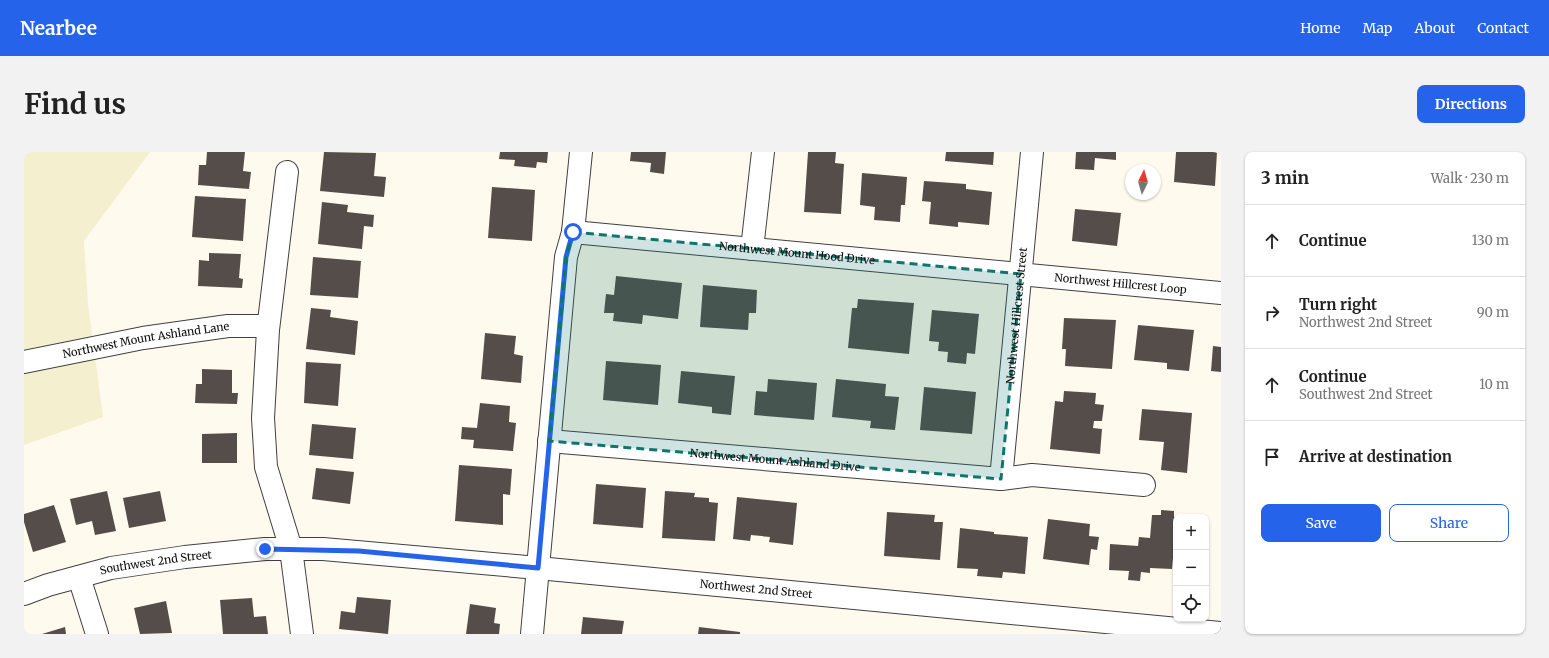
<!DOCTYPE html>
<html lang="en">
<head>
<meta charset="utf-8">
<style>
  :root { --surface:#fff; --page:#f2f2f2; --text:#222; --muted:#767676; --line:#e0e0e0; --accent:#2563eb }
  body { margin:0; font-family:Merriweather,serif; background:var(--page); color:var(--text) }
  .controls { position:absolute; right:12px; bottom:12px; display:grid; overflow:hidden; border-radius:8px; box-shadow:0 1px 3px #0004 }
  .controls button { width:36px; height:36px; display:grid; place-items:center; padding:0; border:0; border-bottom:1px solid var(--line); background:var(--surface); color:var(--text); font:20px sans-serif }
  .compass { position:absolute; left:1101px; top:12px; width:36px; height:36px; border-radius:50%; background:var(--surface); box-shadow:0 1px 3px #0004; rotate:5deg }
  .stop { position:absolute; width:12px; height:12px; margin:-9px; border:3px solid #2563eb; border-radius:50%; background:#fff }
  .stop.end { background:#2563eb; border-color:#fff; box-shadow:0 1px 4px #0008 }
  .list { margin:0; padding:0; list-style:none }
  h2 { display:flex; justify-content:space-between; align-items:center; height:52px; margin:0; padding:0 16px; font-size:17px }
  h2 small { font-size:13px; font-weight:400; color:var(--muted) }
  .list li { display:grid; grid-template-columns:26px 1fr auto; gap:12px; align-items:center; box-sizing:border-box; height:72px; padding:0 16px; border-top:1px solid var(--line) }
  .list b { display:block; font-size:15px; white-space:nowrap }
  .list p { margin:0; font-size:13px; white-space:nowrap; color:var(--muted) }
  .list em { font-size:13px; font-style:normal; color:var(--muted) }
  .actions { display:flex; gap:8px; padding:12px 16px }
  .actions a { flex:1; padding:9px 0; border:1px solid var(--accent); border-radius:8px; text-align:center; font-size:14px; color:var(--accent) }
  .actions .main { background:var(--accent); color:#fff }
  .icon { flex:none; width:22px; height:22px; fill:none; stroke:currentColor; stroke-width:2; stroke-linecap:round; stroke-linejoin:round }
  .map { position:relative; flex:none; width:1197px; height:482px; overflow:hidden; border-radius:8px }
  header { display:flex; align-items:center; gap:24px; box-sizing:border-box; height:56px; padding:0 20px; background:var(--accent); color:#fff }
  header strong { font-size:19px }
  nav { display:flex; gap:22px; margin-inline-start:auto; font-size:14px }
  .intro { display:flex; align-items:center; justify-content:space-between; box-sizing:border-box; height:96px; padding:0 24px }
  h1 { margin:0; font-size:28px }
  .button { padding:10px 18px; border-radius:8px; background:var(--accent); color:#fff; font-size:14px; font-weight:700 }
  main { display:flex; gap:24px; padding:0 24px }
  aside { flex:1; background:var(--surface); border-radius:8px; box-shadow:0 1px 3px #0004 }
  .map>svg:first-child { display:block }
  .farmland { fill:#f4efce }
  .building { fill:#554d49 }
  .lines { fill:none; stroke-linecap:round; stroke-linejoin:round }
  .minor-casing { stroke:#404040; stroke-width:24 }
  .minor { stroke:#fff; stroke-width:22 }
  .route { stroke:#2563eb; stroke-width:5 }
  .marked { fill:#0f766e; fill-opacity:0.2; stroke:#0f766e; stroke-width:3; stroke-dasharray:8 5; stroke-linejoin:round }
  .labels { text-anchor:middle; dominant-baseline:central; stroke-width:4; stroke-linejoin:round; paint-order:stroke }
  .street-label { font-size:11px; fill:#0d0d0d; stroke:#fff }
</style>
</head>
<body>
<header>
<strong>Nearbee</strong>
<nav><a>Home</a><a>Map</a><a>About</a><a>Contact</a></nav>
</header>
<div class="intro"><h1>Find us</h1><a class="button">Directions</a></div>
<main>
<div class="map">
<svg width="1197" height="482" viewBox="0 0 1197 482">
  <rect width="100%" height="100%" fill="#fffaed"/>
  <path class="farmland" d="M0 0H126L60 89 64 152 79 265 0 293Z"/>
  <path class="building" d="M183 0H221L219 19 227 20 225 37 174 33 175 13H182Z
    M300 0 352 1 350 24 362 25 360 45 296 39Z
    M476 0H524L523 11 513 10 512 16 490 14 491 8 475 7Z
    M607 0H642L640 22 626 20 627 11 606 9Z
    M784 0H812L811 11 820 12 817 62 780 60Z
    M922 0H970L969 13 921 9Z
    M1052 0H1092V8L1071 6 1070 18 1051 17Z
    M1152 0H1193L1191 34 1150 30Z
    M838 21 883 25 881 53H877L876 70 850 68 851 55 836 53Z
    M900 29 942 32V37L968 40 965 73 934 70V75L905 72 907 50 898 49Z
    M468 35 511 38 508 89 464 86Z
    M171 44 222 47 219 89 168 85Z
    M298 50 324 53 323 60 350 63 349 75 340 74 338 97 294 92Z
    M1051 57 1097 61 1093 94 1048 89Z
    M185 101 217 102 215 126 219 127 218 136 174 134 175 108 185 109Z
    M289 105 337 109 334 146 286 143Z
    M592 124 658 131 654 167 619 163 618 172 589 169 590 161H580L582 142 590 143Z
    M679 133 733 138 732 161H725L724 178 676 175Z
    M834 147 890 151 885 202 824 196 828 156H833Z
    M287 156 307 158 306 165 334 169 331 203 282 197Z
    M908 158 955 162 951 202 943 201 942 212 923 210 924 200 914 199 915 190 905 189Z
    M1040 166 1092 168 1088 217 1041 214 1042 197H1038Z
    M1114 173 1170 178 1165 219 1143 217V211L1110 208Z
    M461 181 492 184 490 202 499 204 497 231 457 227Z
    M1189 194 1197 195V220L1187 219Z
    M582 209 637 213 634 253 579 248Z
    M282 210 317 212 314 254 280 251Z
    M178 217 208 218V241H214L213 252 171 251 172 232H178Z
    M657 219 711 224 707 263 688 261V255L654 251Z
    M744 227 793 231 790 268 730 263 732 239 743 240Z
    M812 227 862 232 861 244 875 245 871 278 846 276 847 269 808 265Z
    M900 235 952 240 948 282 896 278Z
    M1040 239 1072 241 1071 252 1080 253 1078 269H1070L1069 276 1078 277 1076 302 1026 297 1031 249 1039 250Z
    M456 251 486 254 485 270 492 271 489 299 449 296 450 288 437 287 438 275 453 276Z
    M1118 257 1168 261 1163 321 1137 318 1140 290 1115 288Z
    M288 272 332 276 329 307 285 303Z
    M213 281V311H178V282Z
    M435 313 488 317 486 343 479 342V373L431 369Z
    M292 316 330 320 326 352 288 347Z
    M572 332 622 336 619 376 569 372Z
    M83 339 92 379 71 383 68 369 52 373 46 347Z
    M136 339 142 369 105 376 99 346Z
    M641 339 671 341 670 345 685 346V350L694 351 691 389 638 386Z
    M713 345 773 351 769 393 745 390 746 385 727 383 726 389 709 387Z
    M30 353 42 390 9 400 0 370V362Z
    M1137 358 1150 359V365L1152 366V395H1150L1148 417 1126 416V421L1117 420 1116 429 1104 428 1105 419 1085 418 1086 392 1114 394 1115 385 1126 386 1128 363H1137Z
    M863 360 911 363 910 370H919L916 408 860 404Z
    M1024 367 1066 372 1065 384 1075 385 1073 398 1067 397 1065 413 1019 407Z
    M936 376 970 380V382L1004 385 1001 422 979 420 978 426 953 424 954 417 933 416Z
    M333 445 367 448 364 482 315 477 317 459 331 461Z
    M228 446 230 465 242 464 244 482H199L196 448Z
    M142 449 148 481 116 482 110 456Z
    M446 452 472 456 470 471 476 472 475 482H442Z
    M559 465 600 469 598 482H557Z
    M41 475 42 482H18Z
    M675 475 716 480V482H674Z"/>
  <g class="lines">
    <defs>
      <g id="minor">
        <path d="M263 20 244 178 239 266 242 315 267 397 278 482"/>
        <path id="s1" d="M549 80 1197 141"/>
        <path d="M728 97 739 0"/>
        <path id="s2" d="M0 210 119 186 204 174H244"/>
        <path id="s3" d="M525 289 977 327 1008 323 1120 333"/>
        <path id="s4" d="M977 327 1008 0"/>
        <path d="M55 425 73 482"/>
        <path id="s5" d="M0 442 24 433 87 416 161 405 241 397H299L514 416 1197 481"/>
        <path d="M508 482 542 105 549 80 557 0"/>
      </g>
    </defs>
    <use href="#minor" class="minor-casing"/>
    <use href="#minor" class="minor"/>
  </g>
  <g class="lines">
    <path class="route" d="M241 397 335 399 514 416 542 105 549 80"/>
  </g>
  <path class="marked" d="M549 80 997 122 977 327 525 289 542 105Z"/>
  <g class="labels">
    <g class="street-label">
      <text stroke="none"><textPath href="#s1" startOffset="225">Northwest Mount Hood Drive</textPath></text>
      <text stroke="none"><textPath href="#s1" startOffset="550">Northwest Hillcrest Loop</textPath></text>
      <text stroke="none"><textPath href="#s4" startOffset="164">Northwest Hillcrest Street</textPath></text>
      <text stroke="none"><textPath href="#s2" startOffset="124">Northwest Mount Ashland Lane</textPath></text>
      <text stroke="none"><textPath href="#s3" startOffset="227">Northwest Mount Ashland Drive</textPath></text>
      <text stroke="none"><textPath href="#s5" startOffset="136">Southwest 2nd Street</textPath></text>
      <text stroke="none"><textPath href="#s5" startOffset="739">Northwest 2nd Street</textPath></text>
    </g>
  </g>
</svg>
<div class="controls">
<button>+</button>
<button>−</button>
<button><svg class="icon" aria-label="locate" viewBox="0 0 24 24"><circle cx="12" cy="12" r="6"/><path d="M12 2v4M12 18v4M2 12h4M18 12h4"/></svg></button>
</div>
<svg class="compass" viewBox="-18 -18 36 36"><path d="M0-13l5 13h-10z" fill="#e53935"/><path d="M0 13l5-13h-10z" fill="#767676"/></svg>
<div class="stop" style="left:549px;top:80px"></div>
<div class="stop end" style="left:241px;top:397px"></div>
</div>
<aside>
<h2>3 min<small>Walk · 230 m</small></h2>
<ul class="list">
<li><svg class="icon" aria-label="ahead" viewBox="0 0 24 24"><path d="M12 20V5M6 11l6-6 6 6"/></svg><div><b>Continue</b></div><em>130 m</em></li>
<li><svg class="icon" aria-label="right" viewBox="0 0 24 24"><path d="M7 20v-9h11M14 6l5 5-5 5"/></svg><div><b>Turn right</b><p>Northwest 2nd Street</p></div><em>90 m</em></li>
<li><svg class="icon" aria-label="ahead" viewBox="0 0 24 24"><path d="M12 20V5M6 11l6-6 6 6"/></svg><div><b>Continue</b><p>Southwest 2nd Street</p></div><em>10 m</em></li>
<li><svg class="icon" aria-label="arrive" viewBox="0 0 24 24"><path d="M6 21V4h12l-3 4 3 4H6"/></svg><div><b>Arrive at destination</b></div></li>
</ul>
<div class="actions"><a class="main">Save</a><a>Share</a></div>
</aside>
</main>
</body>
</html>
